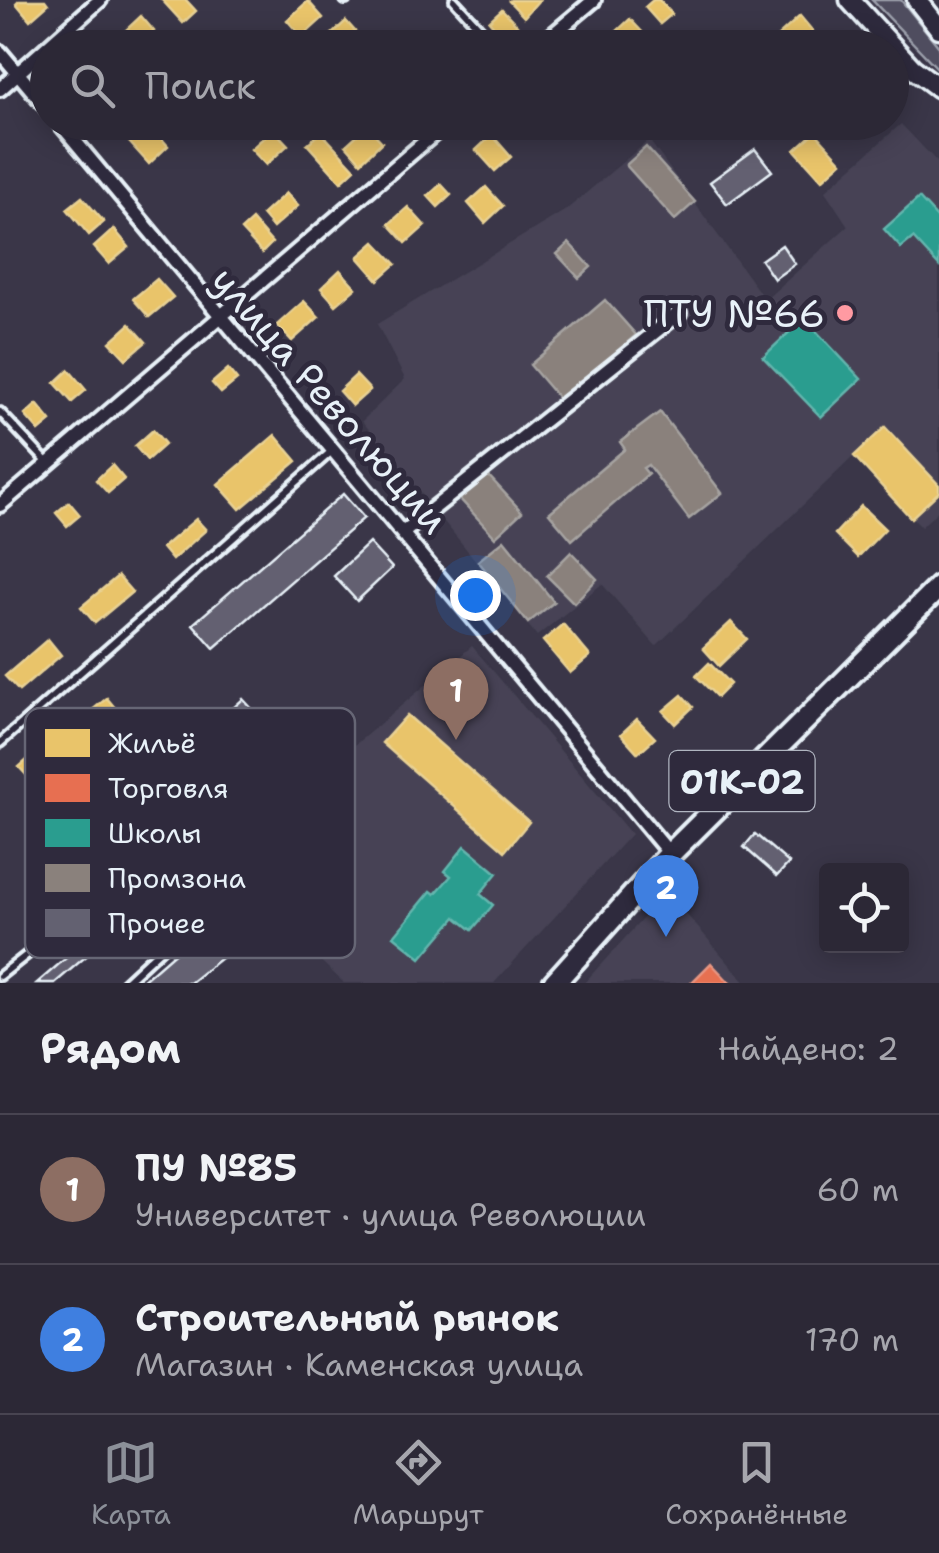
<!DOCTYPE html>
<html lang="ru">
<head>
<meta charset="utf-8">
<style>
  :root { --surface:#2c2836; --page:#383442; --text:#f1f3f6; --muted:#a6a6ad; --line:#484451; --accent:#8c9099 }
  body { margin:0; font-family:"Shantell Sans",sans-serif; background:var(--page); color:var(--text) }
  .controls { position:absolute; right:30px; bottom:30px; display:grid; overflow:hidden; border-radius:10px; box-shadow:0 5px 25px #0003 }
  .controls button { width:90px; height:90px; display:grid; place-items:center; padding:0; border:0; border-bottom:2px solid var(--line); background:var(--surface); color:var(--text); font:50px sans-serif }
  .you { position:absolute; left:475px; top:595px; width:35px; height:35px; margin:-25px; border:8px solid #fff; border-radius:50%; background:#1a73e8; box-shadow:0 0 0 15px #1a73e833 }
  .badge { display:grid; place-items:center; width:65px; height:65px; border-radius:50%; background:var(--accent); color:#fff; font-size:32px; font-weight:700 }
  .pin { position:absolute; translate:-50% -82px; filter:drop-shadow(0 2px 5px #0008) }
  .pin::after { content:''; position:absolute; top:52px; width:35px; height:30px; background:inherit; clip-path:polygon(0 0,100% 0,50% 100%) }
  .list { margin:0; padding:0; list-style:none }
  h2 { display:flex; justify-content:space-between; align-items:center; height:130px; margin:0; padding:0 40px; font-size:42px }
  h2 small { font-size:32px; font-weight:400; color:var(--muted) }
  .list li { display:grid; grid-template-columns:65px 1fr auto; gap:30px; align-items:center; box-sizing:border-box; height:150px; padding:0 40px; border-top:2px solid var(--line) }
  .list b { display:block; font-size:38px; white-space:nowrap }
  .list p { margin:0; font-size:32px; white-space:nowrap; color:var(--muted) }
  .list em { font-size:32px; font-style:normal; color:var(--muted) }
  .icon { flex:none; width:55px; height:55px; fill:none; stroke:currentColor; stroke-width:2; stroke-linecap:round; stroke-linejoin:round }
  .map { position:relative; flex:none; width:939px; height:983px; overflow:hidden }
  .search { position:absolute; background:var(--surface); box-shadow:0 5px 25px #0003; left:30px; right:30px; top:30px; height:110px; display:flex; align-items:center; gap:25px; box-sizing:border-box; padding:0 35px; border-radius:55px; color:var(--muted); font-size:38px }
  .sheet { height:430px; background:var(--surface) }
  nav { display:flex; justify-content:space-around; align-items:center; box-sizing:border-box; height:140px; border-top:2px solid var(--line); background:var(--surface); font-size:28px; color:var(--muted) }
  nav a { display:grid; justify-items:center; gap:5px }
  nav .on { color:var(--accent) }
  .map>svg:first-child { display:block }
  .built { fill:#464354 }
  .green { fill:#504e5f; stroke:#9ca0ac; stroke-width:2.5 }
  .homes { fill:#e9c46a; stroke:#e9d295; stroke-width:2.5 }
  .shops { fill:#e76f51; stroke:#e79683; stroke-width:2.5 }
  .schools { fill:#2a9d8f; stroke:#63b6ae; stroke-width:2.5 }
  .industry { fill:#8a817c; stroke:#a6a3a1; stroke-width:2.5 }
  .building { fill:#636171; stroke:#e8f1f8; stroke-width:2.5 }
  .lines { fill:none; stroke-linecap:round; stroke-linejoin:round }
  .lane-casing { stroke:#e8f1f8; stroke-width:14 }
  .street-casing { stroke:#e8f1f8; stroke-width:20 }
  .secondary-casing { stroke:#e8f1f8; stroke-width:25 }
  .primary-casing { stroke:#e8f1f8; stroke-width:28 }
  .lane { stroke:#2f2a3d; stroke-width:6 }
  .street { stroke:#2f2a3d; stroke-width:12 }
  .secondary { stroke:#2f2a3d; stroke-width:18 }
  .primary { stroke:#2f2a3d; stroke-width:20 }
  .poi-dot { fill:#ff9aa2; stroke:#2f2a3d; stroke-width:4 }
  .labels { text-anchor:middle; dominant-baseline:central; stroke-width:10; stroke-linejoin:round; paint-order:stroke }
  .shield { fill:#2f2a3d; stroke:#b0b5c0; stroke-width:2.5 }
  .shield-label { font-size:35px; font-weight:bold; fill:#e8f1f8 }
  .poi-label { font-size:38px; fill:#e8f1f8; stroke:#2f2a3d; text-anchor:end }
  .street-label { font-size:38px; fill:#e8f1f8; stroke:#2f2a3d }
  .key { fill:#2f2a3d; stroke:#666675; stroke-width:2.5 }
  .key-label { font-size:28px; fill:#e8f1f8 }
</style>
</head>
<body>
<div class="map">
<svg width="939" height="983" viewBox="0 0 939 983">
  <rect width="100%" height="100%" fill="#3a3648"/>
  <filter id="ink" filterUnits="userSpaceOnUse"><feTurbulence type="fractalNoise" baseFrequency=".01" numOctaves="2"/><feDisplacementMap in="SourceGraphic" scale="20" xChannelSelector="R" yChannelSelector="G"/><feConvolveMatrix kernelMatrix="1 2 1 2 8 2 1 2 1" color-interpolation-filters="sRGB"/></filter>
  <g filter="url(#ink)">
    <path class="built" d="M901 124 939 164V510L921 527 854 456 656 646 602 584 537 636 362 421 405 379 377 324 566 210 649 140 765 300 848 226 825 191Z
      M472 646 631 834 494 983H344L216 862Z
      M667 892 746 983H584Z"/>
    <path class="green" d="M872 0H901L939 47V70Z"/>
    <path class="homes" d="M19 0H45L48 4 30 20 16 3Z
      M162 0H186L196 11 183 23Z
      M539 0 524 17 509 1 511 0Z
      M653 0H659L672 14 660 24 645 7Z
      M308 1 323 18 302 37 287 20Z
      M502 9 517 25 503 37 489 21Z
      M141 16 154 31 139 44 126 30Z
      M800 16 815 34 800 48H788L778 36Z
      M630 19 644 34 630 47 617 31Z
      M346 21 362 39 353 48H317Z
      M111 122H147L168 146 149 164Z
      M367 126 382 142 361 162 346 145Z
      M273 129 288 145 266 165 251 149Z
      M321 132 355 169 341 182 307 144Z
      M815 132 842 162 822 180 795 150Z
      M492 135 511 157 495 171 476 150Z
      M441 184 451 195 438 207 428 196Z
      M486 187 503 206 485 223 468 203Z
      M286 193 298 206 273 228 262 215Z
      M82 197 104 222 89 235 67 209Z
      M408 207 425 226 406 243 389 224Z
      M252 220 272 243 262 253 241 230Z
      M114 229 129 247 109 264 94 247Z
      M375 242 396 264 378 280 358 257Z
      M340 270 356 288 336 305 321 288Z
      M157 279 173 297 149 317 133 299Z
      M304 301 319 317 292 341 277 325Z
      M130 324 146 342 126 359 110 342Z
      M228 369 237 380 221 393 212 383Z
      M69 370 86 390 72 402 55 383Z
      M356 375 370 390 352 406 339 391Z
      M37 404 51 421 39 431 25 415Z
      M885 427 939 485V492L911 518 854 456Z
      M153 430 165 444 147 460 135 446Z
      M275 435 297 461 240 509 218 484Z
      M112 465 124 479 108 493 96 480Z
      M69 502 80 515 67 526 56 513Z
      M861 506 885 529 858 557 835 534Z
      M196 519 206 530 172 560 162 548Z
      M118 576 132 592 95 623 81 607Z
      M731 622 747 639 719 666 703 648Z
      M563 624 590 656 570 673 543 641Z
      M48 639 61 655 19 691 5 676Z
      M709 663 730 684 717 697 696 676Z
      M682 695 693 707 675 724 663 711Z
      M107 698 152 753 123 777 79 721Z
      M407 715 529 822 505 851 382 743Z
      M637 719 655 738 638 753 621 734Z
      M60 731 73 747 32 781 19 767Z"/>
    <path class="shops" d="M711 963 730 983H691Z"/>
    <path class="schools" d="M919 198 939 220V266L913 238 901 248 884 229Z
      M804 318 861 379 821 417 763 357Z
      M465 846 497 873 480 894 493 905 472 930 456 917 421 958 394 936 431 891 435 894 451 876 445 871Z"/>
    <path class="industry" d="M646 147 695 202 675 220 626 165Z
      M569 243 591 267 579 278 557 254Z
      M605 300 636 335 560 400 530 365Z
      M660 412 722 493 689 519 648 465 643 468 648 474 572 540 549 513 625 449 620 442Z
      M486 473 522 512 495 537 459 498Z
      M504 540 554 602 528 623 478 561Z
      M571 552 597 579 574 603 547 576Z"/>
    <path class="building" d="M755 149 772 171 727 204 710 182Z
      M782 245 795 264 774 279 761 260Z
      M343 494 364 518 214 648 193 624Z
      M369 543 392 568 357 601 334 576Z
      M243 699 264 722 192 787 172 764Z
      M755 834 789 863 777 876 744 847Z
      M137 897 145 906 55 983H37Z
      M225 909 247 937 190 983H140Z"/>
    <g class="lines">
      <defs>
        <path id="lane" d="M345 0H346
          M454 0 498 48
          M0 412 47 462
          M0 743 333 450
          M0 976 133 871
          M124 983 218 896"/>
        <path id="street" d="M537 48 594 0
          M0 52 48 109
          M0 89 100 0
          M59 122 670 854
          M0 505 448 122
          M404 532 679 313"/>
        <path id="secondary" d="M850 0 912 68 939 88
          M917 0 939 28"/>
        <path id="primary" d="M554 983 670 854 939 587"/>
      </defs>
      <use href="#lane" class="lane-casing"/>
      <use href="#street" class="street-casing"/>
      <use href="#secondary" class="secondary-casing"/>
      <use href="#primary" class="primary-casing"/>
      <use href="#lane" class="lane"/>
      <use href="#street" class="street"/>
      <use href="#secondary" class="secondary"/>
      <use href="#primary" class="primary"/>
    </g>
  </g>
  <circle class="poi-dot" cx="845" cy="313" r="10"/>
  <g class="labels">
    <rect class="shield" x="669.5" y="751" width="145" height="60" rx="8"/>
    <g class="shield-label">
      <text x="742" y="781">01К-02</text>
    </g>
    <g class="poi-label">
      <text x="825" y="313">ПТУ №66</text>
    </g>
    <g class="street-label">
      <text transform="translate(330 400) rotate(49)">улица Революции</text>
    </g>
  </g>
  <rect x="25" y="708" width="330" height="250" rx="15" class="key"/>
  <rect x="45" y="729" width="45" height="28" fill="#e9c46a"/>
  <rect x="45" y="774" width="45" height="28" fill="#e76f51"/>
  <rect x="45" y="819" width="45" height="28" fill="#2a9d8f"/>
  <rect x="45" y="864" width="45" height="28" fill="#8a817c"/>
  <rect x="45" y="909" width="45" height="28" fill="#636171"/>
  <g class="key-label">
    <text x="108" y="753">Жильё</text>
    <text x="108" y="798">Торговля</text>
    <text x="108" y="843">Школы</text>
    <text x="108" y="888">Промзона</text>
    <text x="108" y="933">Прочее</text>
  </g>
</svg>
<div class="controls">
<button><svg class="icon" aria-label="locate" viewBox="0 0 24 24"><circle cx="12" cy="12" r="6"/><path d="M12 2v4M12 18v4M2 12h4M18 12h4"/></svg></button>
</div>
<div class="you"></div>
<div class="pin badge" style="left:456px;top:740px;background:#8d6e63">1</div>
<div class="pin badge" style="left:666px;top:937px;background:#3f7fe0">2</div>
<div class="search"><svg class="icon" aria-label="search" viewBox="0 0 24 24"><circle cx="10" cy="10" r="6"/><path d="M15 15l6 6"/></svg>Поиск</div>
</div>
<section class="sheet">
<h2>Рядом<small>Найдено: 2</small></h2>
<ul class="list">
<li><span class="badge" style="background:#8d6e63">1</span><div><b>ПУ №85</b><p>Университет · улица Революции</p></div><em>60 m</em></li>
<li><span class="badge" style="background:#3f7fe0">2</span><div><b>Строительный рынок</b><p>Магазин · Каменская улица</p></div><em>170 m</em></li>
</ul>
</section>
<nav>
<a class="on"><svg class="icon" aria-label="map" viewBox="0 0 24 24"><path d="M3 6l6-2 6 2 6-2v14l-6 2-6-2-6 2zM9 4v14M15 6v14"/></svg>Карта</a>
<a><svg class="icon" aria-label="directions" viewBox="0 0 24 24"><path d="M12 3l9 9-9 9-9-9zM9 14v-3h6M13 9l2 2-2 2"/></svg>Маршрут</a>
<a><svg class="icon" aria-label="saved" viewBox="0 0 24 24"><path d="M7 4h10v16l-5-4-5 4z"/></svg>Сохранённые</a>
</nav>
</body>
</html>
